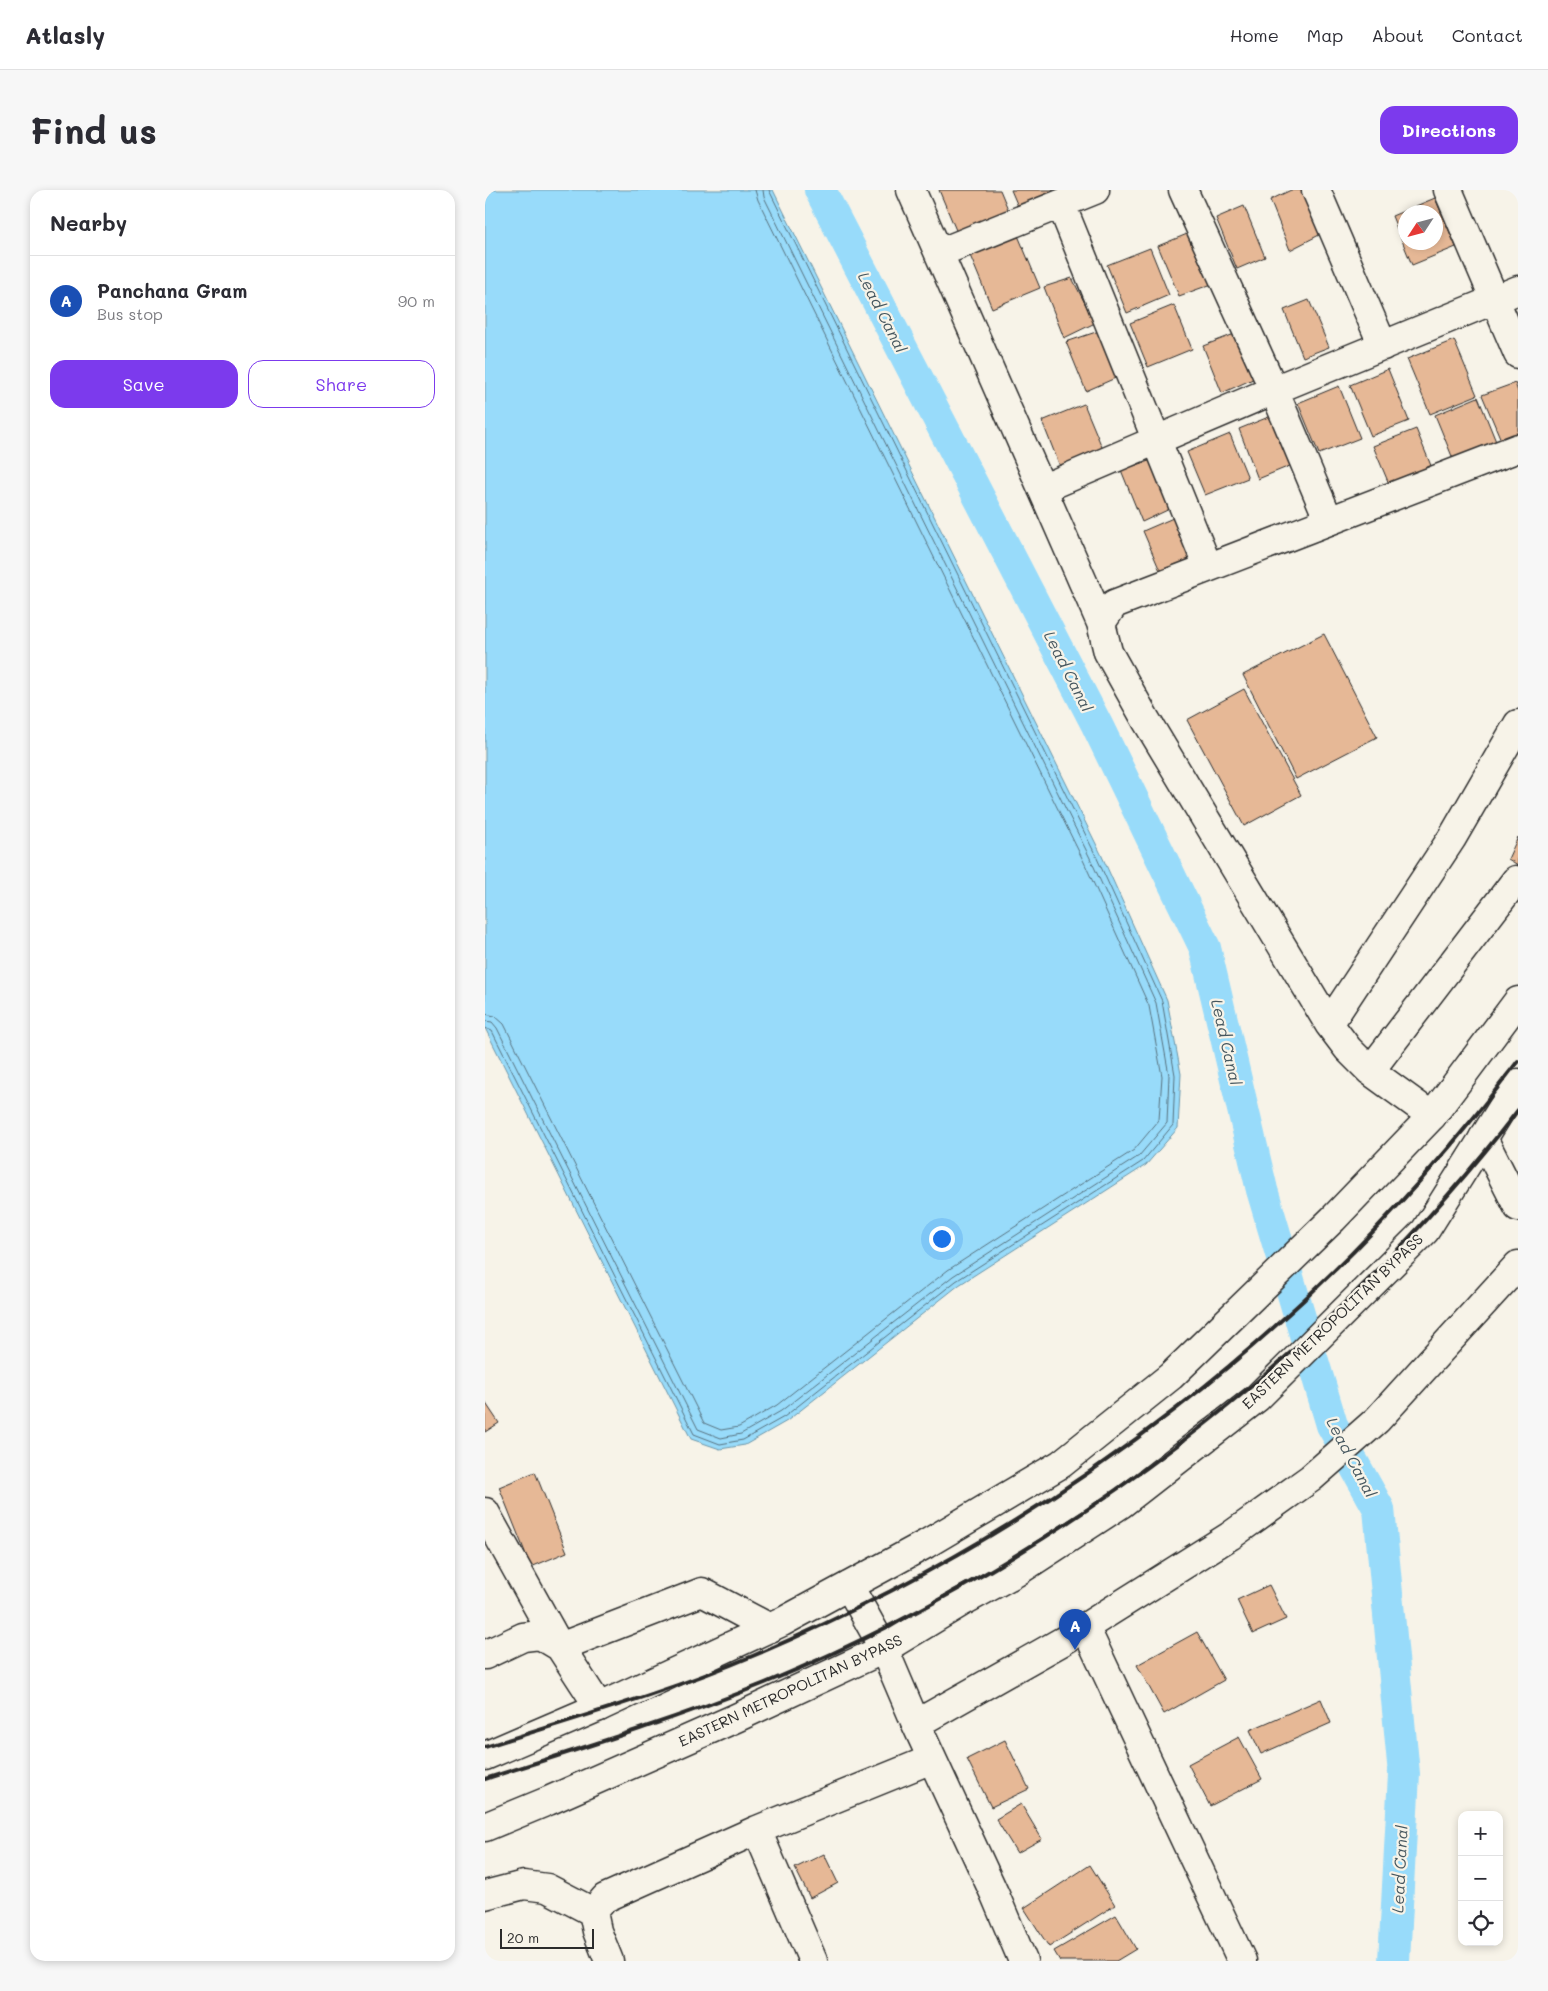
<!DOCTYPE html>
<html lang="en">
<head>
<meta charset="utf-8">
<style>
  :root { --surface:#fff; --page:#f7f7f7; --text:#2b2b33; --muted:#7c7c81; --line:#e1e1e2; --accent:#7c3aed }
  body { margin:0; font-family:Mali,sans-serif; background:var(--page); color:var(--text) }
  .controls { position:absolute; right:15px; bottom:15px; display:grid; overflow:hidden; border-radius:10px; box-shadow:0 2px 8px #0003 }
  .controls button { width:45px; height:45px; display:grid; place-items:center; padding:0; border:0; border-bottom:1px solid var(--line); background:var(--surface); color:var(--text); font:25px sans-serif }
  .compass { position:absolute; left:913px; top:15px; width:45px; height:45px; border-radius:50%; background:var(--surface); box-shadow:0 2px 8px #0003; rotate:234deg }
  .scale { position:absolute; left:15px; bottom:12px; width:94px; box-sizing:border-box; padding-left:5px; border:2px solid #2b2b2b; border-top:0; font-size:14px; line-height:18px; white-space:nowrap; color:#2b2b2b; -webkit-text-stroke:4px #f7f3e8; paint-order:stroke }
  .you { position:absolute; left:456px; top:1048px; width:18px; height:18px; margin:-12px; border:4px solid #fff; border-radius:50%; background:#1a73e8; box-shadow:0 0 0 8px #1a73e833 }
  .badge { display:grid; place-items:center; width:32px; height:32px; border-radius:50%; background:var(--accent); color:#fff; font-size:16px; font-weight:700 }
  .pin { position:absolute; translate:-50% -41px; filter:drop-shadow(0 1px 2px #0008) }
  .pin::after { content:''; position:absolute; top:26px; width:18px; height:15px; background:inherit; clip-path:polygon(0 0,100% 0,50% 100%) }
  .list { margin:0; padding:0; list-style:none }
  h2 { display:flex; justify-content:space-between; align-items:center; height:65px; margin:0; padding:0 20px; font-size:21px }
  h2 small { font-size:16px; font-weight:400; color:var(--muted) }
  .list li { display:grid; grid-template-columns:32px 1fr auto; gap:15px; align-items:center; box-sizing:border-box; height:90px; padding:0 20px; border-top:1px solid var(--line) }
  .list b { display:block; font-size:19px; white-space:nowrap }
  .list p { margin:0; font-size:16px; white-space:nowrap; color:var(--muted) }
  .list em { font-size:16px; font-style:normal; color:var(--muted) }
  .actions { display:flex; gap:10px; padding:15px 20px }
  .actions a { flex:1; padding:11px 0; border:1px solid var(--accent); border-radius:15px; text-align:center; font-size:18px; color:var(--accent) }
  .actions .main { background:var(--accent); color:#fff }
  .icon { flex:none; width:28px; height:28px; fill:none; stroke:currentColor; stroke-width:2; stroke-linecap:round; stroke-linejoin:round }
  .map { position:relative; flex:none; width:1033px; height:1771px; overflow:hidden; border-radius:15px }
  header { display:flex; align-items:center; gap:30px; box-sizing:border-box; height:70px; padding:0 25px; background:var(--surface); border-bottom:1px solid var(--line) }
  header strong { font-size:24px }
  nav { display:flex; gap:28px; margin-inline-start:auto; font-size:18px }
  .intro { display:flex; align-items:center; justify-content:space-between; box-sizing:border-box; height:120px; padding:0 30px }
  h1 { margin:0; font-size:35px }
  .button { padding:12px 22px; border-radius:15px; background:var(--accent); color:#fff; font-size:18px; font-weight:700 }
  main { display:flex; gap:30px; padding:0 30px }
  aside { flex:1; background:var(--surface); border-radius:15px; box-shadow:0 2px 8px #0003 }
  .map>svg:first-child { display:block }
  .water { fill:#98dbfa; stroke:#6c95a7 }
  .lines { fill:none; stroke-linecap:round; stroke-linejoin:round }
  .shore { stroke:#57717e; stroke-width:1 }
  .canal { stroke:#98dbfa; stroke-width:32 }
  .building { fill:#e6b896; stroke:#2b2b2b; fill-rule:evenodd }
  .minor-casing { stroke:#2b2b2b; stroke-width:31 }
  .major-casing { stroke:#2b2b2b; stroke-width:31 }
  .minor { stroke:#f7f3e8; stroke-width:28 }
  .major { stroke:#f7f3e8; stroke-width:28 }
  .rail { stroke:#2b2b2b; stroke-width:4 }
  .labels { text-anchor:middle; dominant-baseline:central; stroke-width:4.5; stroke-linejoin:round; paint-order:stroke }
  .street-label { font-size:15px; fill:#2b2b2b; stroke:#f7f3e8 }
  .water-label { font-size:16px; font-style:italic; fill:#46575f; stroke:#f7f3e8 }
</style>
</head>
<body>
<header>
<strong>Atlasly</strong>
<nav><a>Home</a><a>Map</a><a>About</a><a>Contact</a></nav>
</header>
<div class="intro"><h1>Find us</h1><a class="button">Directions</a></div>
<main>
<aside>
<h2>Nearby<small></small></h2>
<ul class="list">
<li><span class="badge" style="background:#1a4fb4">A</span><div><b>Panchana Gram</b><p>Bus stop</p></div><em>90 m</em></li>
</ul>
<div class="actions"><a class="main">Save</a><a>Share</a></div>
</aside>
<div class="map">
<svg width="1033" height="1771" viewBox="0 0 1033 1771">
  <rect width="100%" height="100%" fill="#f7f3e8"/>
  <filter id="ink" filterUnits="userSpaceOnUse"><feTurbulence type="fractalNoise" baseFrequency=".02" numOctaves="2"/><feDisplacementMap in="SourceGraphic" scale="10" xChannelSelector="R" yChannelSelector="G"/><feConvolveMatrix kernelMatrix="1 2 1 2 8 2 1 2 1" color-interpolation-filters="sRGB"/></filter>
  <g filter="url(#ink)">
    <path class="water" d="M0 0H288L616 664 682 810 696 884 693 938 661 975 474 1095 302 1231 260 1255 235 1259 206 1249 0 838Z"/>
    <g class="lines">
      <path class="shore" d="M0 824 10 826 19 834 219 1233 236 1240 254 1237 292 1215 463 1080 649 960 674 930 677 886 664 816 599 672 273 10 270 0
        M0 831 7 832 12 838 213 1239 236 1248 256 1244 296 1221 468 1086 654 966 682 933 684 885 671 813 605 668 279 7 278 0
        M0 838 7 841 209 1244 235 1254 258 1250 299 1227 471 1091 658 971 688 935 690 885 677 811 611 666 284 0"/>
      <path class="canal" d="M335 0 612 535 720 758 777 1000 847 1235 894 1319 919 1584 909 1771"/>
    </g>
    <path class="building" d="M454 0H515L525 24 473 45Z
      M526 0H568L571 6 535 21Z
      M806 0H819L838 43 805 60 785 10Z
      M950 8 971 57 927 75 907 26ZM921 22H951V52H921Z
      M759 16 780 67 752 79 731 28Z
      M707 42 727 94 694 106 673 56Z
      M532 43 555 98 507 118 484 63Z
      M665 58 684 105 642 123 622 75Z
      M587 88 610 133 579 148 559 97Z
      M824 110 844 157 818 167 799 120Z
      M689 115 707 159 663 177 645 133Z
      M614 141 635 186 601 201 581 152Z
      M752 143 770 188 737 203 718 156Z
      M969 150 992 205 945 224 922 169Z
      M903 179 924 231 886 246 865 195Z
      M1030 193 1033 202V249L1019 257 997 205Z
      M854 196 875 248 834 264 813 213Z
      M993 207 1014 259 971 276 950 225Z
      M599 214 619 262 576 279 557 231Z
      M791 224 812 273 773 289 754 239Z
      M931 239 949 283 907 301 888 256Z
      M745 244 763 288 720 305 702 262Z
      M670 269 691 316 657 332 636 280Z
      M695 325 715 371 679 390 658 341Z
      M839 444 892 547 811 589 758 485Z
      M759 499 816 605 759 636 702 530Z
      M1033 647V675L1023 669Z
      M0 1212 14 1233 0 1242Z
      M50 1282 82 1362 46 1377 14 1297Z
      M784 1395 801 1429 768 1444 752 1410Z
      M712 1442 739 1490 679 1524 652 1475Z
      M836 1509 846 1533 776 1564 765 1540Z
      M754 1547 777 1589 725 1616 703 1574Z
      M520 1550 544 1599 506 1617 482 1569Z
      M536 1614 557 1649 532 1663 511 1629Z
      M339 1664 353 1693 325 1708 310 1678Z
      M605 1675 630 1715 564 1757 539 1718Z
      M631 1725 651 1759 631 1771H575L569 1761Z"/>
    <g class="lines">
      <defs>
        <path id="minor" d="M426 0 616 433
          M698 0 789 200 844 331
          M831 0 898 156
          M963 0 1033 164
          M576 14 723 377
          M454 63 610 0
          M557 299 789 200 1033 100
          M844 834 967 648 1033 534
          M885 881 1031 690
          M947 926 885 881 863 859 844 834 661 530 623 462 616 433 629 414 1033 258
          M998 948 1033 1017
          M0 1322 75 1457 217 1402 285 1438
          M364 1396 399 1459 431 1534 510 1705 538 1771
          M600 1437 757 1771
          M0 1465 38 1447 55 1445 75 1457 114 1517
          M431 1534 578 1451 745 1346 826 1288 892 1230 1033 1075
          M272 1640 328 1771
          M0 1705 39 1695 62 1698 108 1722
          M124 1771 112 1741 108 1722 120 1708 272 1640 447 1569"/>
        <path id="major" d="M0 1566 114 1517 297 1432 441 1354 576 1274 686 1186 848 1029 947 926 1033 811
          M0 1637 63 1611 251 1528 399 1459 475 1413 530 1383 636 1314 772 1208 940 1041 1033 893"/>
      </defs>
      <use href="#minor" class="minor-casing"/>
      <use href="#major" class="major-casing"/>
      <use href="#minor" class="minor"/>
      <use href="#major" class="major"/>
      <path class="rail" d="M0 1557C91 1528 183 1502 270 1465 575 1335 834 1136 1033 871
        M0 1589C94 1559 188 1530 280 1493 568 1374 843 1167 1033 920"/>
    </g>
  </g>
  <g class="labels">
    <g class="street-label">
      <text transform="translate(847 1131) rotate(-44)">EASTERN METROPOLITAN BYPASS</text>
      <text transform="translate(305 1500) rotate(-25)">EASTERN METROPOLITAN BYPASS</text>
    </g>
    <g class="water-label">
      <text transform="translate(398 122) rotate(63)">Lead Canal</text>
      <text transform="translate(584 481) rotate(63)">Lead Canal</text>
      <text transform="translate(742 852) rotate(77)">Lead Canal</text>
      <text transform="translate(867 1267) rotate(62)">Lead Canal</text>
      <text transform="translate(914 1679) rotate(-87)">Lead Canal</text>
    </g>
  </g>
</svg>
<div class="controls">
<button>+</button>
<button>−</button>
<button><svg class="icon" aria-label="locate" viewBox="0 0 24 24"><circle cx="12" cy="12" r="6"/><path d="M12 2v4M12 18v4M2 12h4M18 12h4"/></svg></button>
</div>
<svg class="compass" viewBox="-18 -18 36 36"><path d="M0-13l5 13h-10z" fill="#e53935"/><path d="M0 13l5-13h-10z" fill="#7c7c81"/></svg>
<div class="scale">20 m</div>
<div class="you"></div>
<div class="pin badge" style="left:590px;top:1460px;background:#1a4fb4">A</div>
</div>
</main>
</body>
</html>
